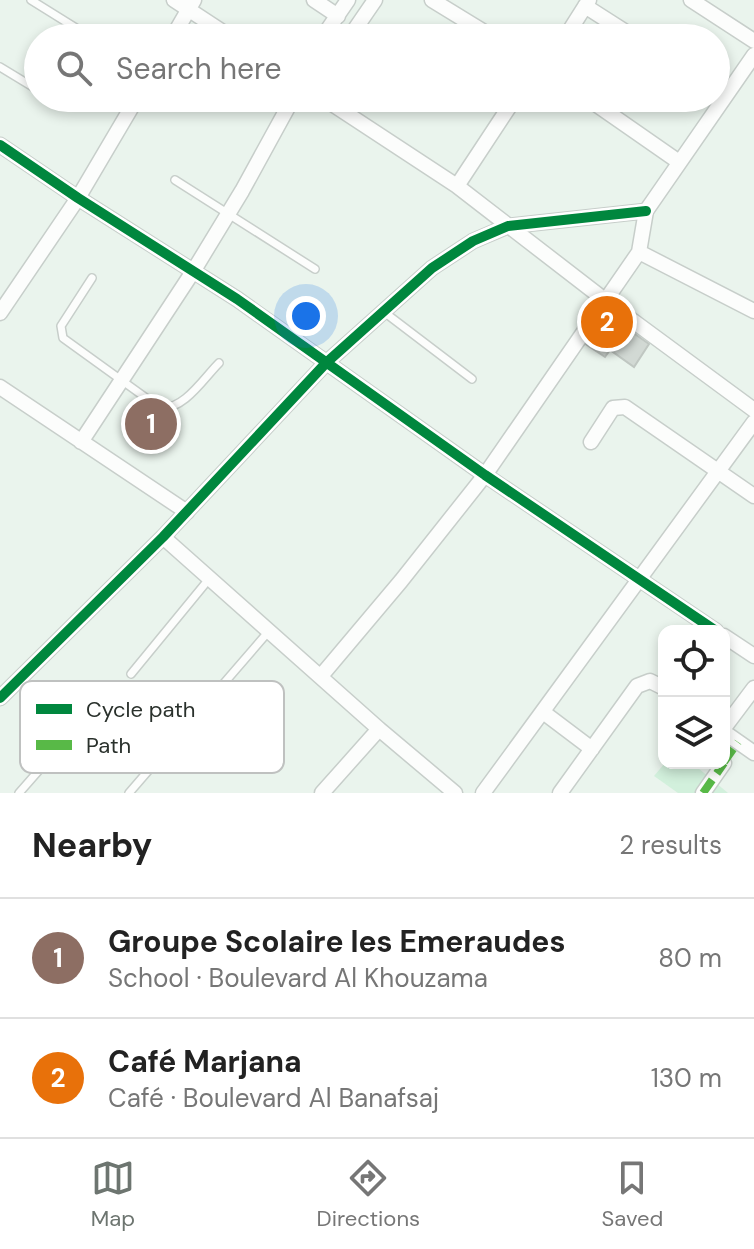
<!DOCTYPE html>
<html lang="en">
<head>
<meta charset="utf-8">
<style>
  :root { --surface:#fff; --page:#f6f6f6; --text:#222; --muted:#767676; --line:#e0e0e0; --accent:#6d7570 }
  body { margin:0; font-family:"DM Sans",sans-serif; background:var(--page); color:var(--text) }
  .controls { position:absolute; right:24px; bottom:24px; display:grid; overflow:hidden; border-radius:16px; box-shadow:0 4px 12px #0003 }
  .controls button { width:72px; height:72px; display:grid; place-items:center; padding:0; border:0; border-bottom:2px solid var(--line); background:var(--surface); color:var(--text); font:40px sans-serif }
  .you { position:absolute; left:306px; top:316px; width:28px; height:28px; margin:-20px; border:6px solid #fff; border-radius:50%; background:#1a73e8; box-shadow:0 0 0 12px #1a73e833 }
  .badge { display:grid; place-items:center; width:52px; height:52px; border-radius:50%; background:var(--accent); color:#fff; font-size:26px; font-weight:700 }
  .pin { position:absolute; translate:-50% -50%; border:4px solid #fff; box-shadow:0 2px 8px #0006 }
  .list { margin:0; padding:0; list-style:none }
  h2 { display:flex; justify-content:space-between; align-items:center; height:104px; margin:0; padding:0 32px; font-size:34px }
  h2 small { font-size:26px; font-weight:400; color:var(--muted) }
  .list li { display:grid; grid-template-columns:52px 1fr auto; gap:24px; align-items:center; box-sizing:border-box; height:120px; padding:0 32px; border-top:2px solid var(--line) }
  .list b { display:block; font-size:30px; white-space:nowrap }
  .list p { margin:0; font-size:26px; white-space:nowrap; color:var(--muted) }
  .list em { font-size:26px; font-style:normal; color:var(--muted) }
  .icon { flex:none; width:44px; height:44px; fill:none; stroke:currentColor; stroke-width:2; stroke-linecap:round; stroke-linejoin:round }
  .map { position:relative; flex:none; width:754px; height:793px; overflow:hidden }
  .search { position:absolute; background:var(--surface); box-shadow:0 4px 12px #0003; left:24px; right:24px; top:24px; height:88px; display:flex; align-items:center; gap:20px; box-sizing:border-box; padding:0 28px; border-radius:44px; color:var(--muted); font-size:30px }
  .sheet { height:344px; background:var(--surface) }
  nav { display:flex; justify-content:space-around; align-items:center; box-sizing:border-box; height:112px; border-top:2px solid var(--line); background:var(--surface); font-size:22px; color:var(--muted) }
  nav a { display:grid; justify-items:center; gap:4px }
  nav .on { color:var(--accent) }
  .map>svg:first-child { display:block }
  .green { fill:#d2f0dc }
  .building { fill:#d2d9d4; stroke:#c0c7c2; stroke-width:2 }
  .lines { fill:none; stroke-linecap:round; stroke-linejoin:round }
  .lane-casing { stroke:#c7ceca; stroke-width:10 }
  .street-casing { stroke:#c7ceca; stroke-width:17 }
  .lane { stroke:#fcfdfc; stroke-width:7 }
  .street { stroke:#fcfdfc; stroke-width:14 }
  .quiet { stroke:#58b947; stroke-width:8; stroke-dasharray:16 8; stroke-linecap:butt }
  .cycleway-casing { stroke:#fff; stroke-width:15 }
  .cycleway { stroke:#00873e; stroke-width:10 }
  .key { fill:#fff; stroke:#bfc1c0; stroke-width:2 }
  .key-label { font-size:22px; fill:#2a312c }
</style>
</head>
<body>
<div class="map">
<svg width="754" height="793" viewBox="0 0 754 793">
  <rect width="100%" height="100%" fill="#eaf4ed"/>
  <path class="green" d="M665 763H692L728 793H678L654 776Z"/>
  <path class="building" d="M605 313 649 344 634 367 610 350 605 357 584 343Z"/>
  <g class="lines">
    <defs>
      <path id="lane" d="M31 0 92 38
        M0 67 38 90
        M175 180 315 269
        M92 278 61 326 63 338 160 408C184 410 203 379 219 363
        M384 312 472 379
        M131 674 209 579
        M19 793 48 760
        M129 793 269 631"/>
      <path id="street" d="M174 0 232 38
        M314 0 338 16
        M432 0 494 38
        M691 0 754 41
        M585 6 635 38
        M570 30 589 0
        M172 38 194 0
        M322 38 348 0
        M349 38 375 0
        M323 98 457 186 606 301 754 410
        M587 98 679 162
        M0 145 78 198 237 299 485 475 716 631
        M457 186 515 98
        M639 252 754 311
        M0 313 78 198 137 98
        M0 387 187 512
        M81 442 194 270 242 191 293 98
        M591 442 613 408 625 407 754 496
        M163 537 379 729 455 793
        M724 636 754 656
        M321 676 401 581 485 475 639 252 646 211 754 55
        M0 698 163 537 326 363 432 268 473 241 508 226 646 211
        M543 712 592 749
        M724 728 754 688
        M724 732 754 753
        M322 793 379 729
        M483 793 754 422
        M560 793 637 686 650 681 664 688
        M703 793 724 763"/>
    </defs>
    <use href="#lane" class="lane-casing"/>
    <use href="#street" class="street-casing"/>
    <use href="#lane" class="lane"/>
    <use href="#street" class="street"/>
    <path class="quiet" d="M354 30 367 38
      M724 762 738 742
      M703 793 724 763"/>
    <defs>
      <path id="cycleway" d="M0 145 78 198 237 299 485 475 716 631
        M0 698 163 537 326 363 432 268 473 241 508 226 646 211"/>
    </defs>
    <use href="#cycleway" class="cycleway-casing"/>
    <use href="#cycleway" class="cycleway"/>
  </g>
  <rect x="20" y="681" width="264" height="92" rx="12" class="key"/>
  <rect x="36" y="704" width="36" height="10" fill="#00873e"/>
  <rect x="36" y="740" width="36" height="10" fill="#58b947"/>
  <g class="key-label">
    <text x="86" y="717">Cycle path</text>
    <text x="86" y="753">Path</text>
  </g>
</svg>
<div class="controls">
<button><svg class="icon" aria-label="locate" viewBox="0 0 24 24"><circle cx="12" cy="12" r="6"/><path d="M12 2v4M12 18v4M2 12h4M18 12h4"/></svg></button>
<button><svg class="icon" aria-label="layers" viewBox="0 0 24 24"><path d="M12 4l9 5-9 5-9-5zM3 14l9 5 9-5"/></svg></button>
</div>
<div class="you"></div>
<div class="pin badge" style="left:151px;top:424px;background:#8d6e63">1</div>
<div class="pin badge" style="left:607px;top:322px;background:#e8710a">2</div>
<div class="search"><svg class="icon" aria-label="search" viewBox="0 0 24 24"><circle cx="10" cy="10" r="6"/><path d="M15 15l6 6"/></svg>Search here</div>
</div>
<section class="sheet">
<h2>Nearby<small>2 results</small></h2>
<ul class="list">
<li><span class="badge" style="background:#8d6e63">1</span><div><b>Groupe Scolaire les Emeraudes</b><p>School · Boulevard Al Khouzama</p></div><em>80 m</em></li>
<li><span class="badge" style="background:#e8710a">2</span><div><b>Café Marjana</b><p>Café · Boulevard Al Banafsaj</p></div><em>130 m</em></li>
</ul>
</section>
<nav>
<a class="on"><svg class="icon" aria-label="map" viewBox="0 0 24 24"><path d="M3 6l6-2 6 2 6-2v14l-6 2-6-2-6 2zM9 4v14M15 6v14"/></svg>Map</a>
<a><svg class="icon" aria-label="directions" viewBox="0 0 24 24"><path d="M12 3l9 9-9 9-9-9zM9 14v-3h6M13 9l2 2-2 2"/></svg>Directions</a>
<a><svg class="icon" aria-label="saved" viewBox="0 0 24 24"><path d="M7 4h10v16l-5-4-5 4z"/></svg>Saved</a>
</nav>
</body>
</html>
